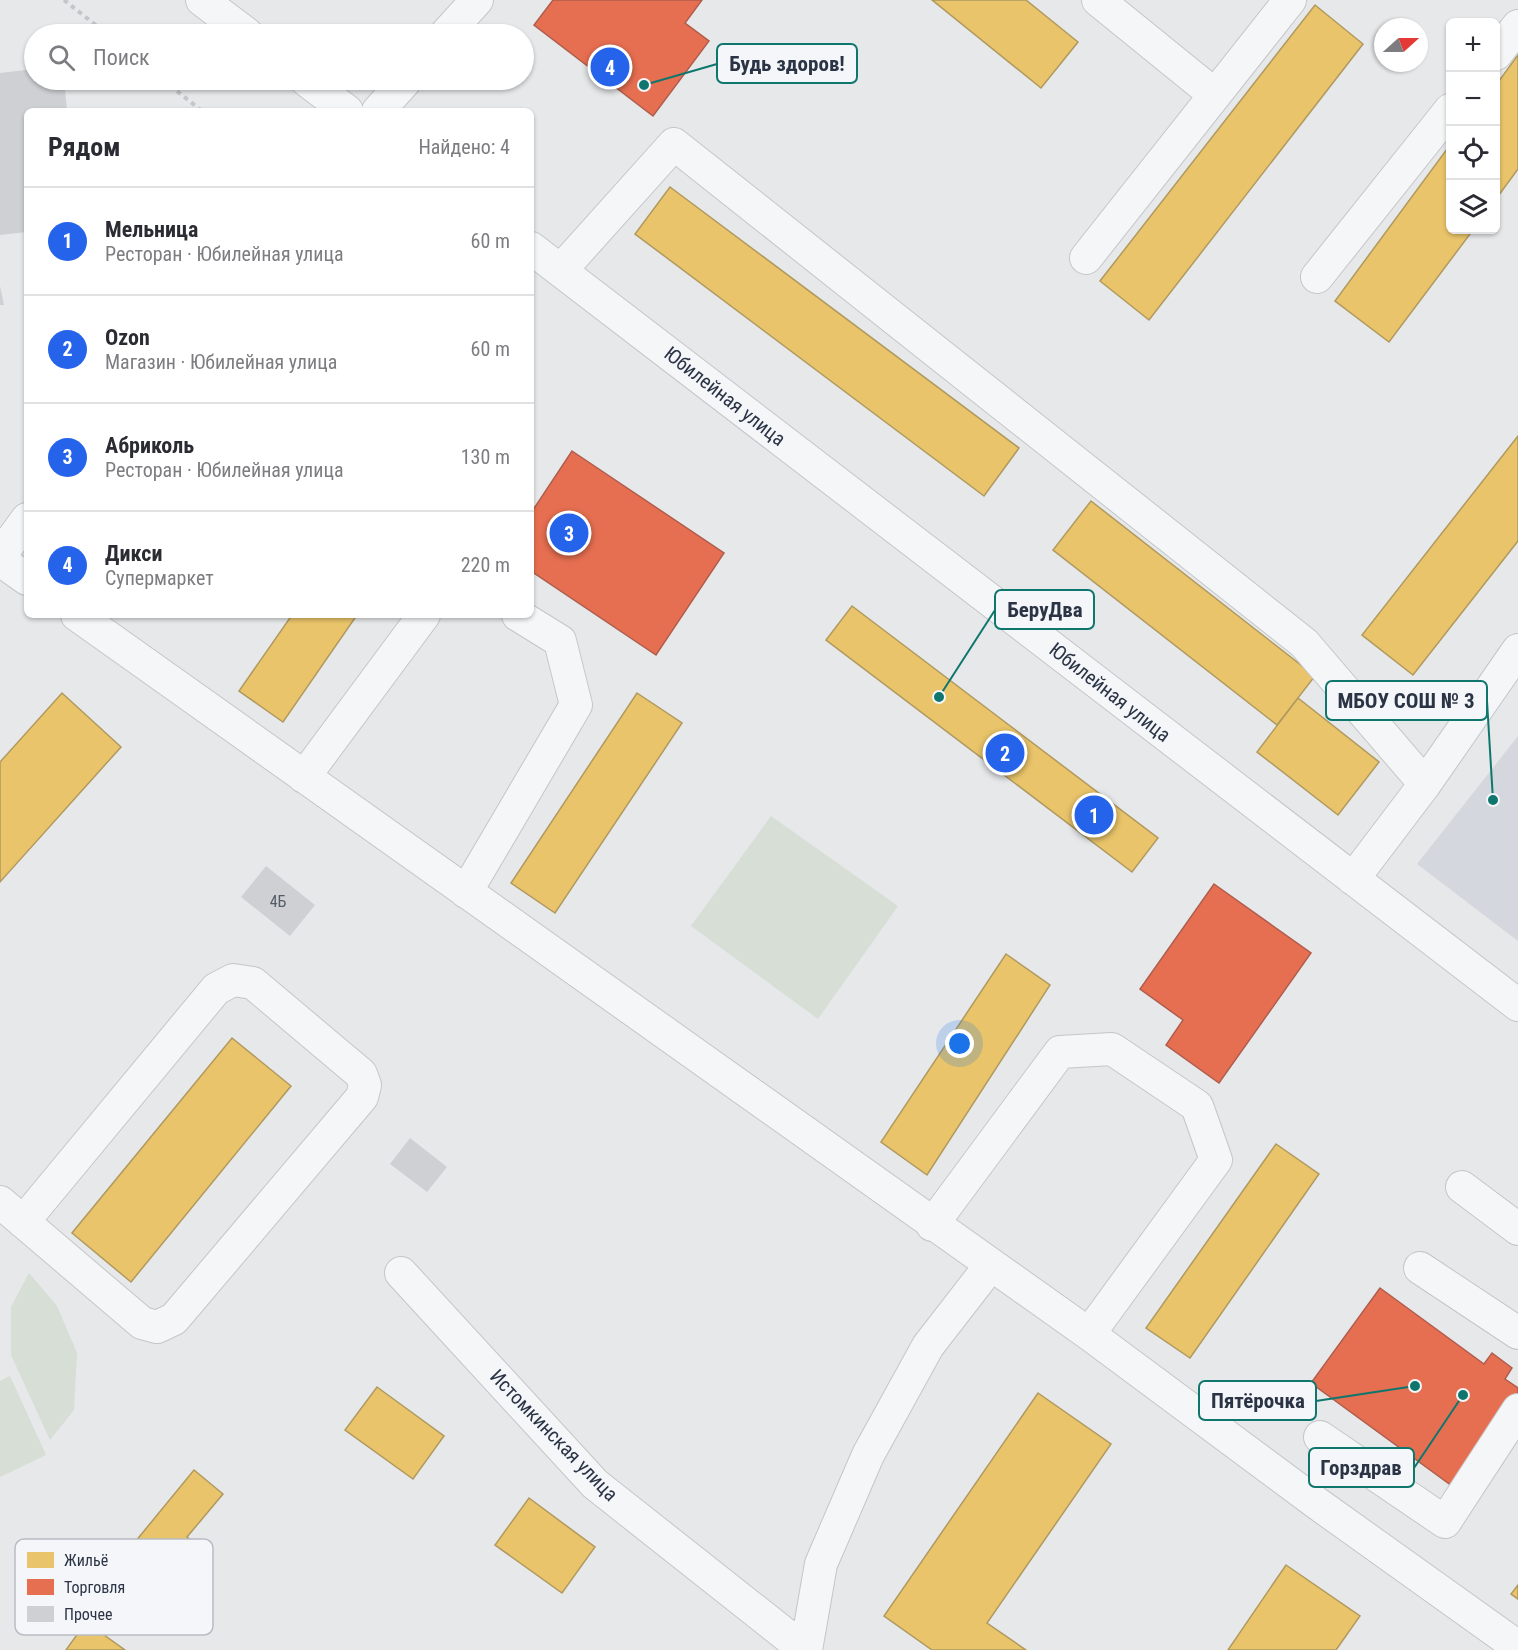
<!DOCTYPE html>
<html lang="ru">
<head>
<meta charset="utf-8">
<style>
  :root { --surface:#fff; --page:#f7f7f7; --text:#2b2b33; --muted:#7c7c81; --line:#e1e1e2; --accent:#2563eb }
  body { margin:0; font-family:"Roboto Condensed",sans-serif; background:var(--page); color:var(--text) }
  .controls { position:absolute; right:18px; top:18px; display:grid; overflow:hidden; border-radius:9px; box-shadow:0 2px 4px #0004 }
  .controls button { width:54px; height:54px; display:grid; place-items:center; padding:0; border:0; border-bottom:2px solid var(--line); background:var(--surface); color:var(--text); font:30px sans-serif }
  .compass { position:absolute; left:1374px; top:18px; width:54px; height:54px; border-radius:50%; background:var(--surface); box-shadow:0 2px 4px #0004; rotate:69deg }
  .you { position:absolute; left:960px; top:1044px; width:21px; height:21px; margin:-15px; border:4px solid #fff; border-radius:50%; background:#1a73e8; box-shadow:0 0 0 9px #1a73e833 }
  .badge { display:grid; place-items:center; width:39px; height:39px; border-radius:50%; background:var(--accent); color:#fff; font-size:20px; font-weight:700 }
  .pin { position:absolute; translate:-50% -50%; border:3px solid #fff; box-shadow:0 2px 6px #0006 }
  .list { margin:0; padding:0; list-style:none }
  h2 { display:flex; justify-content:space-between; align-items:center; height:78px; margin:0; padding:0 24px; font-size:26px }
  h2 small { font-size:20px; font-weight:400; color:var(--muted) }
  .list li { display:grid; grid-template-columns:39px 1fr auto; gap:18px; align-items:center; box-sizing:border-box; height:108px; padding:0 24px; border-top:2px solid var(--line) }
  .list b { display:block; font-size:22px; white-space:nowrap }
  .list p { margin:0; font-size:20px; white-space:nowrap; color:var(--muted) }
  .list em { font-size:20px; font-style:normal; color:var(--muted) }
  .icon { flex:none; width:33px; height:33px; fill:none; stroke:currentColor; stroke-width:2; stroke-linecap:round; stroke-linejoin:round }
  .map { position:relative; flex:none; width:1518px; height:1650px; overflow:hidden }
  .search { position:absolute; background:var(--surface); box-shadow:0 2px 4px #0004; left:24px; top:24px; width:510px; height:66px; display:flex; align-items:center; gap:15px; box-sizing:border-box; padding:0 21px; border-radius:33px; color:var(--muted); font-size:22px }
  .panel { position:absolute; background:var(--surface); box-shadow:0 2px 4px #0004; left:24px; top:108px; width:510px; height:510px; border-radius:9px }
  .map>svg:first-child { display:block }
  .built { fill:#d4d7dd }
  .green { fill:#d6ded6 }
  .homes { fill:#e9c46a; stroke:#b0995f; stroke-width:1.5 }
  .shops { fill:#e76f51; stroke:#af5d4d; stroke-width:1.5 }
  .building { fill:#ced0d3 }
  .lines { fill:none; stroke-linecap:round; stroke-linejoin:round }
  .minor-casing { stroke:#c4c6c8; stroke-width:34 }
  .path { stroke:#c5c6ca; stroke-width:4; stroke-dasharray:4.5 4.5; stroke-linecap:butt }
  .minor { stroke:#f5f6f7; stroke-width:32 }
  .labels { text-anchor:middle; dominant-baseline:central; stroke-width:6; stroke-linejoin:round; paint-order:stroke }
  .number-label { font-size:16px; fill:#545c69 }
  .street-label { font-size:20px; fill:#2b3445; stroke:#f4f6f9 }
  .key { fill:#f4f6f9; stroke:#b8bcc3; stroke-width:1.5 }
  .key-label { font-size:16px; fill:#2b3445 }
  .leader { fill:none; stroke:#0f766e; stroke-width:2 }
  .callout-dot { fill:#0f766e; stroke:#f4f6f9; stroke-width:2 }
  .callout { fill:#f4f6f9; stroke:#0f766e; stroke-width:2 }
  .callout-label { font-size:21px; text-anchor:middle; font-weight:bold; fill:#2b3445 }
</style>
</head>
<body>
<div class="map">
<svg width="1518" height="1650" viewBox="0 0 1518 1650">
  <rect width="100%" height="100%" fill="#e6e8ea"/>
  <path class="built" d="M1518 736V941L1417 864Z"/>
  <path class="green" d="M771 816 898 906 818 1019 691 926Z
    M29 1273 57 1306 77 1353 74 1410 50 1440 11 1355V1307Z
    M10 1376 46 1455 0 1477V1381Z"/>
  <path class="homes" d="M932 0H1026L1078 42 1041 88Z
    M1315 5 1363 44 1149 320 1100 281Z
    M1518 55V169L1496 199V85Z
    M1450 145V230H1473L1389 342 1335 301Z
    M670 187 1019 448 984 496 635 234Z
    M1518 436V541L1413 675 1362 635Z
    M1091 501 1315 676 1277 725 1053 550Z
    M852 606 1158 838 1132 872 826 640Z
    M292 615H357L283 722 239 691Z
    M62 693 121 747 0 882V762Z
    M637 693 682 723 555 913 511 883Z
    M1298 698 1379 762 1338 815 1257 752Z
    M1006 954 1050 985 927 1175 881 1142Z
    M232 1038 291 1086 131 1282 72 1233Z
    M1276 1144 1319 1174 1190 1358 1146 1328Z
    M377 1387 444 1436 413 1479 345 1430Z
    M1038 1393 1111 1444 987 1623 1026 1650H932L884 1616Z
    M194 1470 223 1494 187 1537 206 1552 182 1581 135 1542Z
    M529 1498 595 1547 562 1593 495 1545Z
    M1286 1565 1360 1616 1336 1650H1228Z
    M1518 1585V1599L1511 1594Z
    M86 1622 125 1650H66Z"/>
  <path class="shops" d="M553 0H702L685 23 709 41 653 116 534 25Z
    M572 451 724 553 656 655 531 571V513Z
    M1214 884 1311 953 1219 1083 1166 1045 1183 1020 1140 989Z
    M1380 1288 1484 1364 1492 1353 1512 1368 1505 1379 1518 1388V1396L1452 1486 1311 1383Z"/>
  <path class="building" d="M34 69V80H64L67 111H27V232L0 235V73Z
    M0 286 4 305H0Z
    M266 866 315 905 290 936 241 897Z
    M410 1138 447 1167 427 1192 390 1164Z"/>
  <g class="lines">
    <defs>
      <path id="minor" d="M202 0 247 34
        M1098 0 1215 95
        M446 34 477 0
        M1496 54 1518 26
        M306 80 347 111
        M378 111 406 80
        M531 248 1518 1005
        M1086 258 1290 0
        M561 270 674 144 1304 643 1425 784
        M1317 277 1450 110
        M0 556 27 519
        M0 560 27 579
        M77 615 1089 1334 1318 1504 1518 1647
        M304 777 424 615
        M1353 879 1425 784 1518 650
        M466 892 576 705 560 641 518 615
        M1462 1187 1518 1229
        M0 1202 142 1323 157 1327 174 1319 362 1097 365 1085 361 1074 253 983 233 980 216 989 23 1222
        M932 1225 1060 1052 1112 1049 1197 1106 1216 1160 1089 1334
        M1420 1268 1518 1333
        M401 1273 595 1484 805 1650
        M1320 1437 1445 1522 1518 1410
        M806 1650 821 1564 868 1455 928 1346 990 1266"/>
    </defs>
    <use href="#minor" class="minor-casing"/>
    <path class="path" d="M64 0 107 34
      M163 80 202 111"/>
    <use href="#minor" class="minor"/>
  </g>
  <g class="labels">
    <g class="number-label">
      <text x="278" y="901">4Б</text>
    </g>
    <g class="street-label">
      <text transform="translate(725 396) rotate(38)">Юбилейная улица</text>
      <text transform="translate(1110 692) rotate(38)">Юбилейная улица</text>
      <text transform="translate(554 1435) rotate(46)">Истомкинская улица</text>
    </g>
  </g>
  <rect x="15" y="1539" width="198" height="96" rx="9" class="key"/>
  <rect x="27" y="1552" width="27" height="16" fill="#e9c46a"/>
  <rect x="27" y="1579" width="27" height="16" fill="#e76f51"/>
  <rect x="27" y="1606" width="27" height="16" fill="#ced0d3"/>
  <g class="key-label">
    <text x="64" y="1566">Жильё</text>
    <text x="64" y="1593">Торговля</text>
    <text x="64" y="1620">Прочее</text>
  </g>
  <path class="leader" d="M644 85L717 64M939 697L995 610M1493 800L1487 701M1415 1386L1316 1401M1463 1395L1414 1468"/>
  <g class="callout-dot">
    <circle cx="644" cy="85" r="6"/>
    <circle cx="939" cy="697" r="6"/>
    <circle cx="1493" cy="800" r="6"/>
    <circle cx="1415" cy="1386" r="6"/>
    <circle cx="1463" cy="1395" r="6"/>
  </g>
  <g class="callout">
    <rect x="717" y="44" width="140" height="39" rx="6"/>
    <rect x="995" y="590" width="99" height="39" rx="6"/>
    <rect x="1326" y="681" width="161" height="39" rx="6"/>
    <rect x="1199" y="1381" width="117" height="39" rx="6"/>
    <rect x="1309" y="1448" width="105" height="39" rx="6"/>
  </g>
  <g class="callout-label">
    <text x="787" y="71">Будь здоров!</text>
    <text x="1045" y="617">БеруДва</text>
    <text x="1406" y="708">МБОУ СОШ № 3</text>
    <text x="1258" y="1408">Пятёрочка</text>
    <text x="1361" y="1475">Горздрав</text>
  </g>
</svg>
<div class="controls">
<button>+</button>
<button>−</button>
<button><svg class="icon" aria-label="locate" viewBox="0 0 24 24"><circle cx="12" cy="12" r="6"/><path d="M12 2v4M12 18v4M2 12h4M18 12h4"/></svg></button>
<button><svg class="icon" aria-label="layers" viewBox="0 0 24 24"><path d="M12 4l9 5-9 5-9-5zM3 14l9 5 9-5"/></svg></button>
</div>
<svg class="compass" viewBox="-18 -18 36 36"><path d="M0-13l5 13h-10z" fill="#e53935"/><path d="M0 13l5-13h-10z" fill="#7c7c81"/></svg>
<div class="you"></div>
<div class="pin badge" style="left:1094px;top:815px">1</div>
<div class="pin badge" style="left:1005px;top:753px">2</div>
<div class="pin badge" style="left:569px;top:533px">3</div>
<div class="pin badge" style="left:610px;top:67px">4</div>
<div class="search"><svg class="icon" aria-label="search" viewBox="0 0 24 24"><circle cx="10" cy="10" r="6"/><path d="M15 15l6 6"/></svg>Поиск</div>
<section class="panel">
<h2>Рядом<small>Найдено: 4</small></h2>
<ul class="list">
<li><span class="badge">1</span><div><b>Мельница</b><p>Ресторан · Юбилейная улица</p></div><em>60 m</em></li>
<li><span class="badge">2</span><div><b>Ozon</b><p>Магазин · Юбилейная улица</p></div><em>60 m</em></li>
<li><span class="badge">3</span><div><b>Абриколь</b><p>Ресторан · Юбилейная улица</p></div><em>130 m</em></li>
<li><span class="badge">4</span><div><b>Дикси</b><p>Супермаркет</p></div><em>220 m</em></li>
</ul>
</section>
</div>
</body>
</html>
